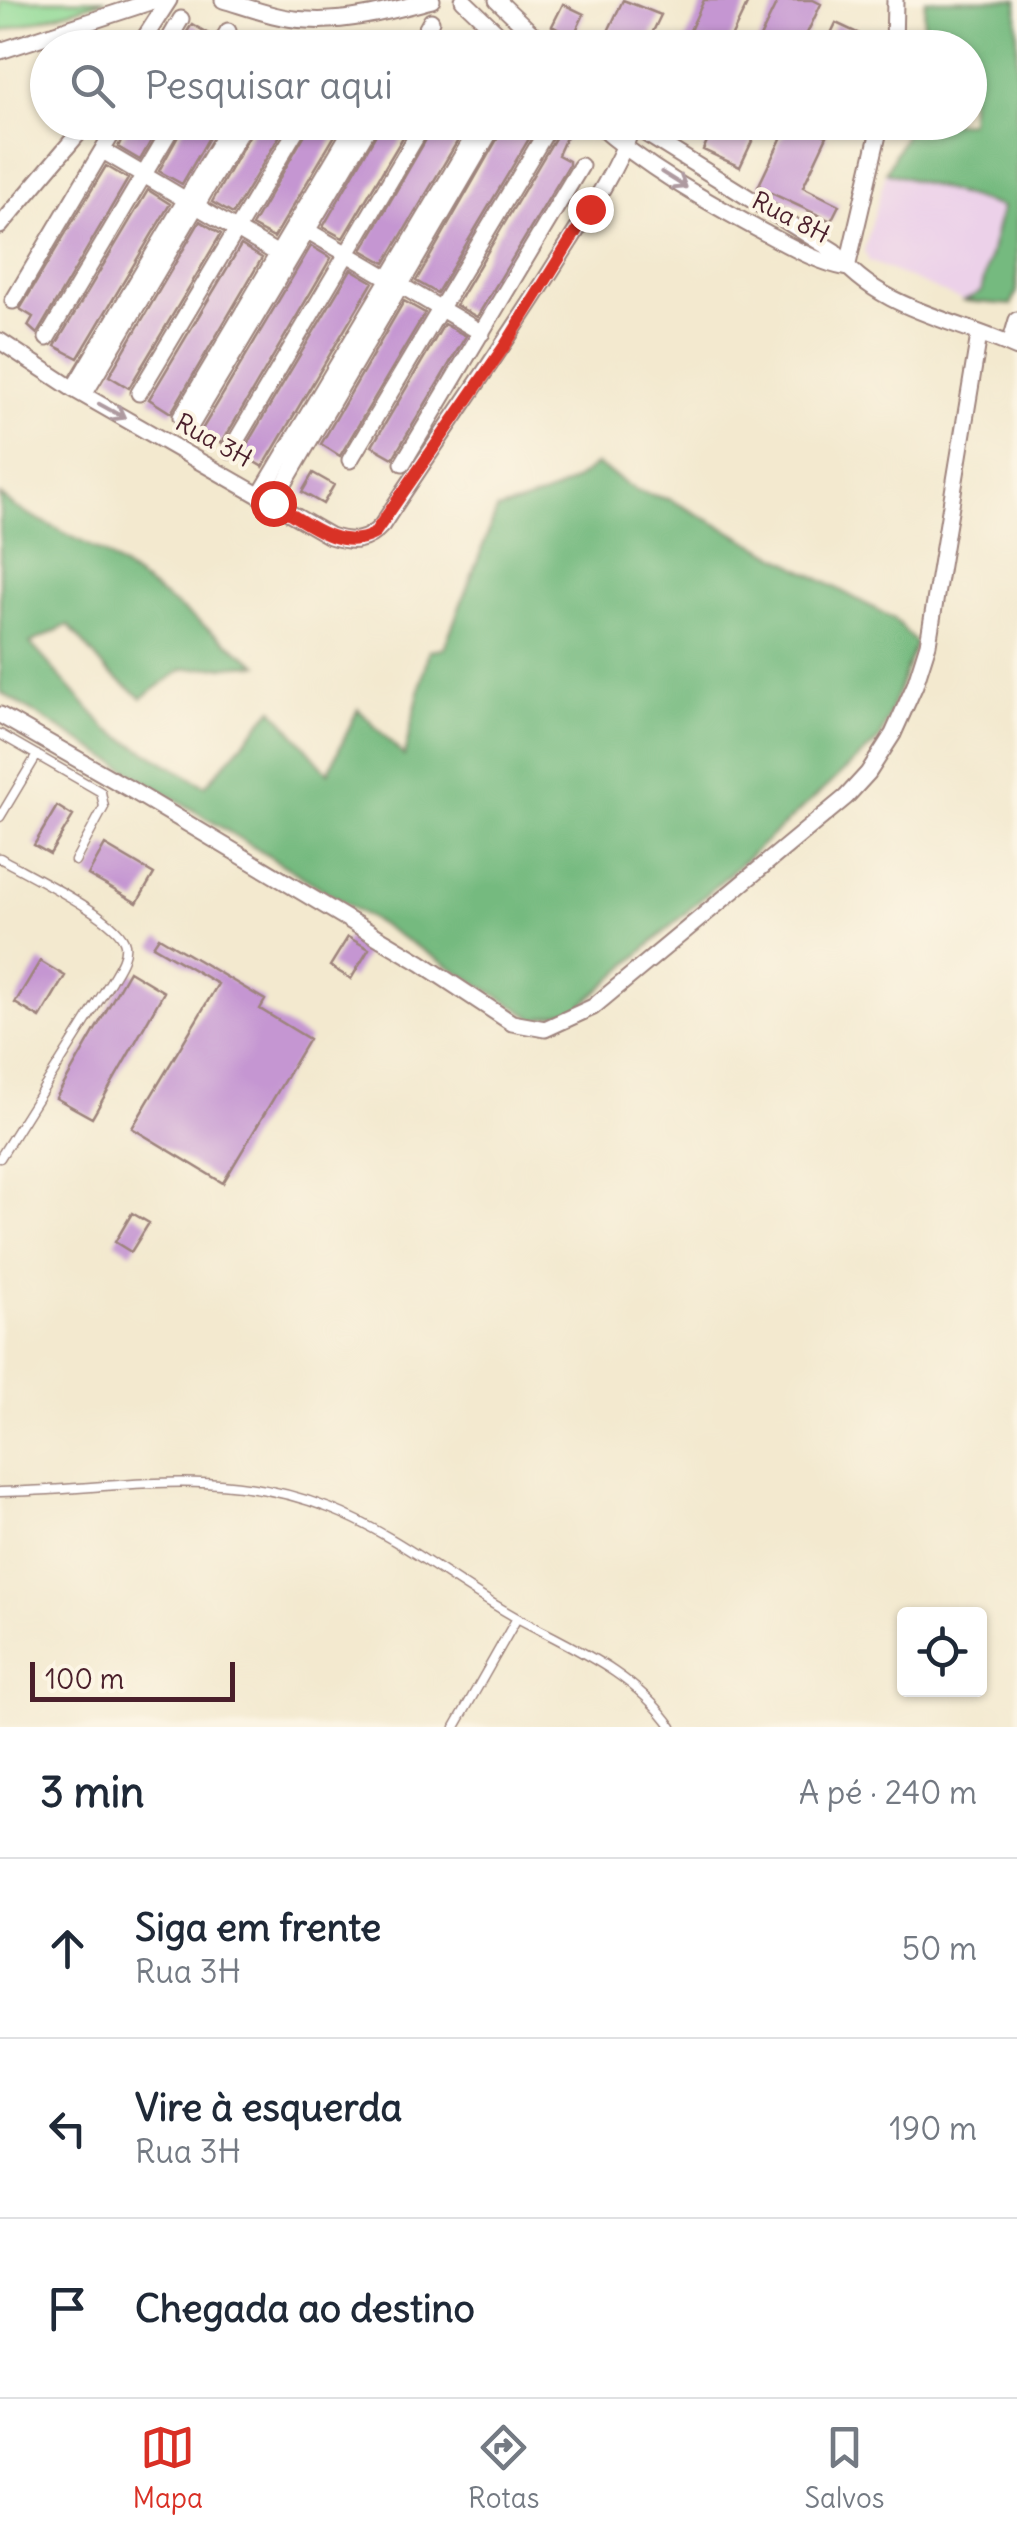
<!DOCTYPE html>
<html lang="pt">
<head>
<meta charset="utf-8">
<style>
  :root { --surface:#fff; --page:#f2f2f3; --text:#1f2937; --muted:#747a83; --line:#e0e1e3; --accent:#d93025 }
  body { margin:0; font-family:Delius,sans-serif; background:var(--page); color:var(--text) }
  .controls { position:absolute; right:30px; bottom:30px; display:grid; overflow:hidden; border-radius:10px; box-shadow:0 2px 8px #0004 }
  .controls button { width:90px; height:90px; display:grid; place-items:center; padding:0; border:0; border-bottom:2px solid var(--line); background:var(--surface); color:var(--text); font:50px sans-serif }
  .scale { position:absolute; left:30px; bottom:25px; width:205px; box-sizing:border-box; padding-left:10px; border:5px solid #4a1f2b; border-top:0; font-size:28px; line-height:35px; white-space:nowrap; color:#4a1f2b; -webkit-text-stroke:8px #fcf5e5; paint-order:stroke }
  .stop { position:absolute; width:30px; height:30px; margin:-22px; border:8px solid #d93025; border-radius:50%; background:#fff }
  .stop.end { background:#d93025; border-color:#fff; box-shadow:0 2px 10px #0008 }
  .list { margin:0; padding:0; list-style:none }
  h2 { display:flex; justify-content:space-between; align-items:center; height:130px; margin:0; padding:0 40px; font-size:42px }
  h2 small { font-size:32px; font-weight:400; color:var(--muted) }
  .list li { display:grid; grid-template-columns:65px 1fr auto; gap:30px; align-items:center; box-sizing:border-box; height:180px; padding:0 40px; border-top:2px solid var(--line) }
  .list b { display:block; font-size:38px; white-space:nowrap }
  .list p { margin:0; font-size:32px; white-space:nowrap; color:var(--muted) }
  .list em { font-size:32px; font-style:normal; color:var(--muted) }
  .icon { flex:none; width:55px; height:55px; fill:none; stroke:currentColor; stroke-width:2; stroke-linecap:round; stroke-linejoin:round }
  .map { position:relative; flex:none; width:1017px; height:1727px; overflow:hidden }
  .search { position:absolute; background:var(--surface); box-shadow:0 2px 8px #0004; left:30px; right:30px; top:30px; height:110px; display:flex; align-items:center; gap:25px; box-sizing:border-box; padding:0 35px; border-radius:55px; color:var(--muted); font-size:38px }
  .sheet { height:670px; background:var(--surface) }
  nav { display:flex; justify-content:space-around; align-items:center; box-sizing:border-box; height:140px; border-top:2px solid var(--line); background:var(--surface); font-size:28px; color:var(--muted) }
  nav a { display:grid; justify-items:center; gap:5px }
  nav .on { color:var(--accent) }
  .map>svg:first-child { display:block }
  .built { fill:#ecd1e9 }
  .green { fill:#91da96; stroke:#6e7c60; stroke-width:2.5 }
  .forest { fill:#74ba7f; stroke:#5f6c55; stroke-width:2.5 }
  .building { fill:#c596d2 }
  .lines { fill:none; stroke-linecap:round; stroke-linejoin:round }
  .lane-casing { stroke:#9e847d; stroke-width:11 }
  .street-casing { stroke:#9e847d; stroke-width:19 }
  .lane { stroke:#fff; stroke-width:8 }
  .street { stroke:#fff; stroke-width:15 }
  .oneway { stroke:#ae9aa0 }
  .route { stroke:#d93025; stroke-width:12 }
  .labels { text-anchor:middle; dominant-baseline:central; stroke-width:8; stroke-linejoin:round; paint-order:stroke }
  .street-label { font-size:25px; fill:#4a1f2b; stroke:#fcf5e5 }
</style>
</head>
<body>
<div class="map">
<svg width="1017" height="1727" viewBox="0 0 1017 1727">
  <rect width="100%" height="100%" fill="#fcf5e5"/>
  <filter id="ink" filterUnits="userSpaceOnUse"><feTurbulence type="fractalNoise" baseFrequency=".01" numOctaves="2"/><feDisplacementMap in="SourceGraphic" scale="20" xChannelSelector="R" yChannelSelector="G"/><feConvolveMatrix kernelMatrix="1 2 1 2 8 2 1 2 1" color-interpolation-filters="sRGB"/></filter>
  <filter id="wash" filterUnits="userSpaceOnUse"><feTurbulence type="fractalNoise" baseFrequency=".0048" numOctaves="4" result="noise"/><feDisplacementMap in="SourceGraphic" scale="40" xChannelSelector="R" yChannelSelector="G"/><feGaussianBlur stdDeviation="2.25" result="paint"/><feColorMatrix in="noise" values="0 0 0 0 0 0 0 0 0 0 0 0 0 0 0 0 0 1.4 0 .05"/><feComposite in="paint" operator="in"/></filter>
  <g filter="url(#wash)">
    <rect width="100%" height="100%" fill="#f3e9cf"/>
    <path class="built" d="M886 172 1002 207 981 293 964 301 869 261 864 251Z"/>
    <path class="green" d="M0 0H106L0 32Z"/>
    <path class="forest" d="M925 0H1017V291L1011 305 964 301 981 292 1002 207 886 172 911 123 970 122V48L922 47Z
      M596 464 637 491 671 500 894 619 916 643 880 739 578 1009 535 1019 0 692V495L15 507 105 554 258 665 183 669 142 698 108 672 68 625 30 643 107 729 205 786 273 709 328 773 358 709 404 756 429 650 444 648 497 510C534 499 567 491 596 464Z"/>
    <g id="blocks">
      <path class="building" d="M623 0 661 15 645 48H600Z
        M704 0H749L726 48H682Z
        M778 0H813L821 4 800 48H755Z
        M563 4 584 14 573 37 552 26Z
        M836 23 883 45V48H824Z
        M192 24 212 36 207 48H177Z
        M130 122H162L140 160 118 147Z
        M186 122H218L182 184 159 171Z
        M257 122H288L233 214 212 202Z
        M312 122H343L274 238 252 226Z
        M383 122H412L343 238 323 227Z
        M436 122H469L385 263 362 250Z
        M507 122H539L437 293 416 281Z
        M716 122H761L740 167 703 150Z
        M789 122H798L827 136 803 187 839 205 831 221 758 187Z
        M561 128 568 133 558 155 569 161V165L477 317 456 305Z
        M106 166 128 179 37 334 28 326 33 317 20 309Z
        M148 190 170 204 78 358 55 346Z
        M200 221 221 234 129 388 109 376Z
        M241 245 262 258 171 413 149 399Z
        M311 246 331 258 222 443 201 431Z
        M351 269 373 282 263 467 241 454Z
        M404 301 425 313 340 456 321 444Z
        M444 324 466 336 393 458 372 446Z
        M313 473 334 485 323 504 302 492Z
        M57 806 73 816 50 854 34 845Z
        M105 845 154 874 137 903 88 875Z
        M159 937 265 1000 260 1009 309 1039 223 1183 132 1128 218 984 153 946Z
        M348 937 369 949 351 979 330 966Z
        M40 961 65 976 40 1018 15 1003Z
        M129 971 164 992 92 1118 56 1098Z
        M132 1213 149 1223 131 1252 115 1242Z"/>
    </g>
  </g>
  <g filter="url(#ink)">
    <use href="#blocks" fill-opacity="0" stroke="#9e847d" stroke-width="2.5"/>
    <g class="lines">
      <defs>
        <path id="lane" d="M0 734 101 792 104 807 75 861
          M0 817 37 755
          M0 858C25 873 120 918 125 944 127 957 117 970 111 981L0 1158
          M0 1492C115 1490 217 1464 329 1508 398 1535 455 1584 519 1619 575 1649 634 1673 672 1727
          M455 1727 517 1618"/>
        <path id="street" d="M223 0C250 8 278 19 307 20 348 23 393 10 432 0
          M463 0 513 48
          M497 0 547 48
          M138 48 169 0
          M164 48 181 19
          M218 48 228 31
          M277 48 281 45 288 48
          M346 48 348 44
          M416 48 431 21
          M469 48 471 44
          M894 48 895 0
          M0 51 156 0
          M595 122C645 167 704 200 763 232 790 246 816 262 847 268
          M627 122 834 251C878 310 955 319 1017 348
          M103 151 278 254
          M0 226 88 122
          M308 231 482 333
          M847 268 881 122
          M13 301 119 122
          M47 338 175 122
          M0 341 73 389 330 536C352 543 366 543 382 525 441 434 504 347 561 255 587 214 615 173 632 128
          M1010 344 1017 320
          M73 389 232 122
          M139 393 301 122
          M84 395 246 122
          M181 417 356 122
          M190 427 372 122
          M230 451 425 122
          M350 460 552 122
          M403 463 581 166
          M260 495 482 122
          M273 503 496 122
          M0 715 128 788 421 963 512 1023 545 1029 593 1007 846 797 868 773 893 734 915 685 928 644 979 335"/>
      </defs>
      <use href="#lane" class="lane-casing"/>
      <use href="#street" class="street-casing"/>
      <use href="#lane" class="lane"/>
      <use href="#street" class="street"/>
    </g>
    <defs><path id="oneway-shaft" d="M-6 0H5M1.5-3L5.5 0L1.5 3" fill="none" stroke-width="1.6" stroke-linecap="round" stroke-linejoin="round" transform="scale(2.5)"/></defs>
    <g class="oneway">
      <use href="#oneway-shaft" transform="translate(674 180) rotate(32)"/>
      <use href="#oneway-shaft" transform="translate(112 411) rotate(29)"/>
    </g>
  </g>
  <g class="lines" filter="url(#ink)">
    <path class="route" d="M273 503C303 520 339 553 374 534L506 344 590 209"/>
  </g>
  <g class="labels">
    <g class="street-label">
      <text transform="translate(791 217) rotate(27)">Rua 8H</text>
      <text transform="translate(214 440) rotate(29)">Rua 3H</text>
    </g>
  </g>
</svg>
<div class="controls">
<button><svg class="icon" aria-label="locate" viewBox="0 0 24 24"><circle cx="12" cy="12" r="6"/><path d="M12 2v4M12 18v4M2 12h4M18 12h4"/></svg></button>
</div>
<div class="scale">100 m</div>
<div class="stop" style="left:273px;top:503px"></div>
<div class="stop end" style="left:590px;top:209px"></div>
<div class="search"><svg class="icon" aria-label="search" viewBox="0 0 24 24"><circle cx="10" cy="10" r="6"/><path d="M15 15l6 6"/></svg>Pesquisar aqui</div>
</div>
<section class="sheet">
<h2>3 min<small>A pé · 240 m</small></h2>
<ul class="list">
<li><svg class="icon" aria-label="ahead" viewBox="0 0 24 24"><path d="M12 20V5M6 11l6-6 6 6"/></svg><div><b>Siga em frente</b><p>Rua 3H</p></div><em>50 m</em></li>
<li><svg class="icon" aria-label="left" viewBox="0 0 24 24"><path d="M17 20v-9H6M10 6l-5 5 5 5"/></svg><div><b>Vire à esquerda</b><p>Rua 3H</p></div><em>190 m</em></li>
<li><svg class="icon" aria-label="arrive" viewBox="0 0 24 24"><path d="M6 21V4h12l-3 4 3 4H6"/></svg><div><b>Chegada ao destino</b></div></li>
</ul>
</section>
<nav>
<a class="on"><svg class="icon" aria-label="map" viewBox="0 0 24 24"><path d="M3 6l6-2 6 2 6-2v14l-6 2-6-2-6 2zM9 4v14M15 6v14"/></svg>Mapa</a>
<a><svg class="icon" aria-label="directions" viewBox="0 0 24 24"><path d="M12 3l9 9-9 9-9-9zM9 14v-3h6M13 9l2 2-2 2"/></svg>Rotas</a>
<a><svg class="icon" aria-label="saved" viewBox="0 0 24 24"><path d="M7 4h10v16l-5-4-5 4z"/></svg>Salvos</a>
</nav>
</body>
</html>
